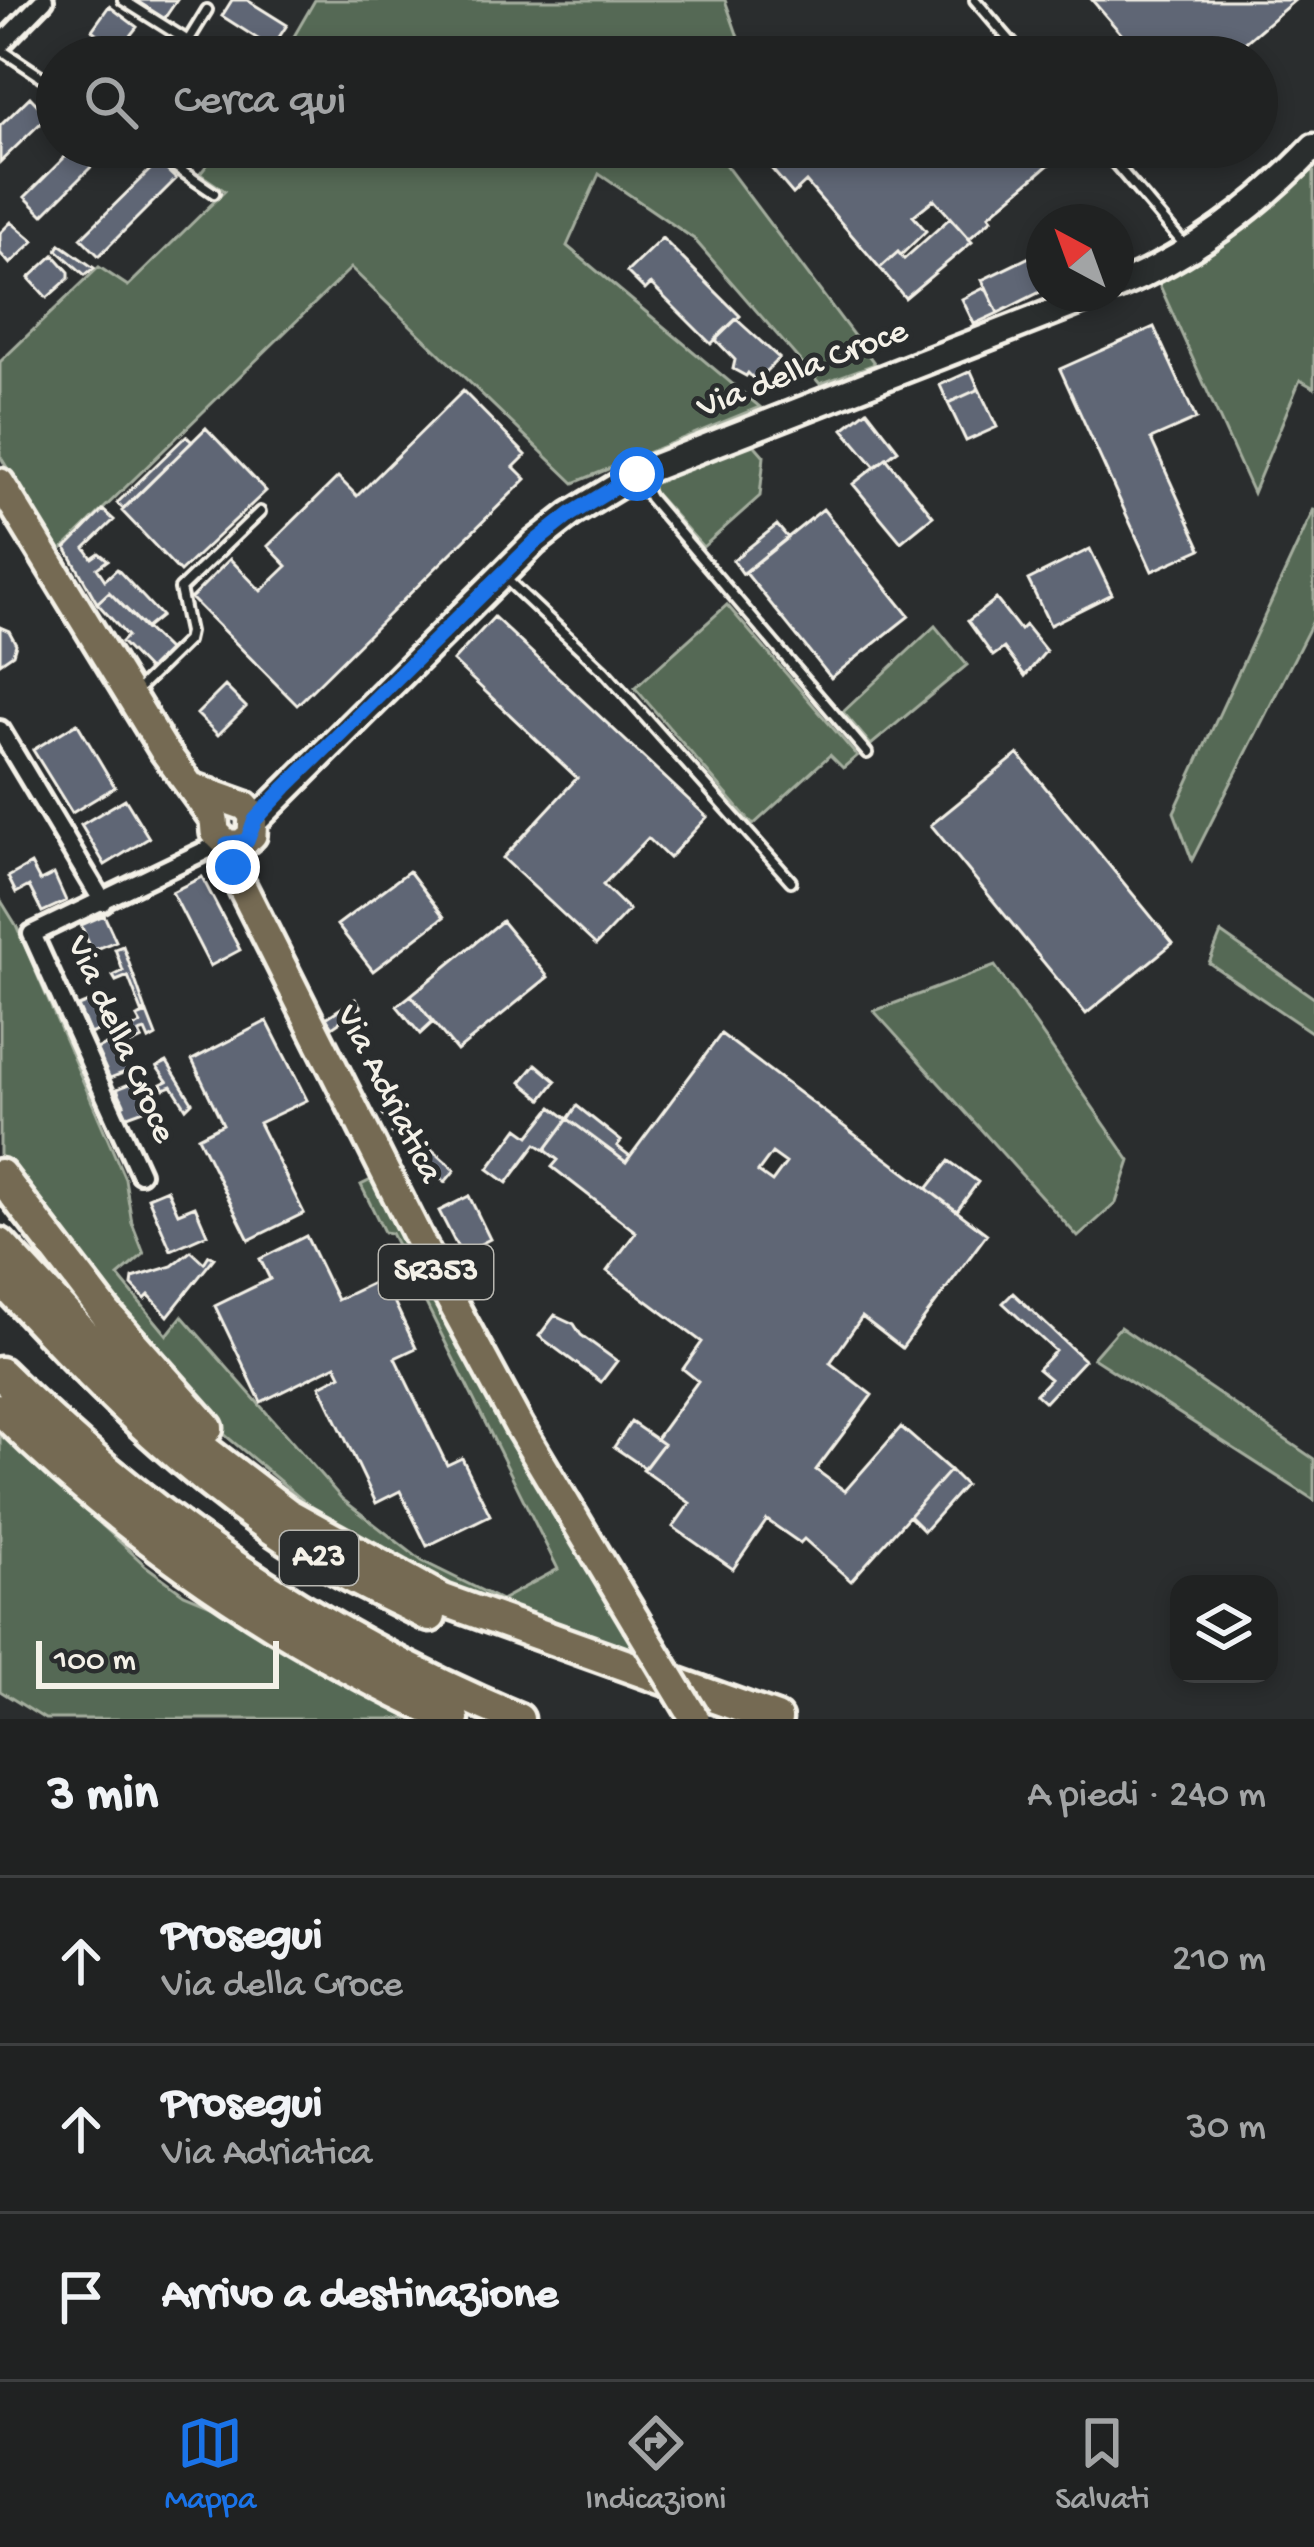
<!DOCTYPE html>
<html lang="it">
<head>
<meta charset="utf-8">
<style>
  :root { --surface:#202222; --page:#2d2f2f; --text:#f1f3f6; --muted:#a2a4a5; --line:#3d3f40; --accent:#1a73e8 }
  body { margin:0; font-family:"Gochi Hand",sans-serif; background:var(--page); color:var(--text) }
  .controls { position:absolute; right:36px; bottom:36px; display:grid; overflow:hidden; border-radius:24px; box-shadow:0 6px 18px #0003 }
  .controls button { width:108px; height:108px; display:grid; place-items:center; padding:0; border:0; border-bottom:3px solid var(--line); background:var(--surface); color:var(--text); font:60px sans-serif }
  .compass { position:absolute; left:1026px; top:204px; width:108px; height:108px; border-radius:50%; background:var(--surface); box-shadow:0 6px 18px #0003; rotate:319deg }
  .scale { position:absolute; left:36px; bottom:30px; width:243px; box-sizing:border-box; padding-left:12px; border:6px solid #f4f1e8; border-top:0; font-size:33px; line-height:42px; white-space:nowrap; color:#f4f1e8; -webkit-text-stroke:9px #2a2d2e; paint-order:stroke }
  .stop { position:absolute; width:36px; height:36px; margin:-27px; border:9px solid #1a73e8; border-radius:50%; background:#fff }
  .stop.end { background:#1a73e8; border-color:#fff; box-shadow:0 3px 12px #0008 }
  .list { margin:0; padding:0; list-style:none }
  h2 { display:flex; justify-content:space-between; align-items:center; height:156px; margin:0; padding:0 48px; font-size:51px }
  h2 small { font-size:39px; font-weight:400; color:var(--muted) }
  .list li { display:grid; grid-template-columns:78px 1fr auto; gap:36px; align-items:center; box-sizing:border-box; height:168px; padding:0 48px; border-top:3px solid var(--line) }
  .list b { display:block; font-size:45px; white-space:nowrap }
  .list p { margin:0; font-size:39px; white-space:nowrap; color:var(--muted) }
  .list em { font-size:39px; font-style:normal; color:var(--muted) }
  .icon { flex:none; width:66px; height:66px; fill:none; stroke:currentColor; stroke-width:2; stroke-linecap:round; stroke-linejoin:round }
  .map { position:relative; flex:none; width:1314px; height:1719px; overflow:hidden }
  .search { position:absolute; background:var(--surface); box-shadow:0 6px 18px #0003; left:36px; right:36px; top:36px; height:132px; display:flex; align-items:center; gap:30px; box-sizing:border-box; padding:0 42px; border-radius:66px; color:var(--muted); font-size:45px }
  .sheet { height:660px; background:var(--surface) }
  nav { display:flex; justify-content:space-around; align-items:center; box-sizing:border-box; height:168px; border-top:3px solid var(--line); background:var(--surface); font-size:33px; color:var(--muted) }
  nav a { display:grid; justify-items:center; gap:6px }
  nav .on { color:var(--accent) }
  .map>svg:first-child { display:block }
  .green { fill:#556954; stroke:#a4ad9e; stroke-width:3 }
  .building { fill:#5e6674; stroke:#f4f1e8; stroke-width:3; fill-rule:evenodd }
  .lines { fill:none; stroke-linecap:round; stroke-linejoin:round }
  .service-casing { stroke:#f4f1e8; stroke-width:16 }
  .minor-casing { stroke:#f4f1e8; stroke-width:26 }
  .secondary-casing { stroke:#f4f1e8; stroke-width:33 }
  .primary-casing { stroke:#f4f1e8; stroke-width:36 }
  .motorway-casing { stroke:#f4f1e8; stroke-width:39 }
  .service { stroke:#2a2d2e; stroke-width:8 }
  .minor { stroke:#2a2d2e; stroke-width:16 }
  .secondary { stroke:#2a2d2e; stroke-width:24 }
  .primary { stroke:#746b52; stroke-width:27 }
  .motorway { stroke:#746b52; stroke-width:30 }
  .primary-bridge-casing { stroke:#f4f1e8; stroke-width:36; stroke-linecap:butt }
  .primary-bridge { stroke:#746b52; stroke-width:27 }
  .route { stroke:#1a73e8; stroke-width:15 }
  .labels { text-anchor:middle; dominant-baseline:central; stroke-width:10; stroke-linejoin:round; paint-order:stroke }
  .shield { fill:#2a2d2e; stroke:#b7b6b0; stroke-width:3 }
  .shield-label { font-size:33px; font-weight:bold; fill:#f4f1e8 }
  .street-label { font-size:36px; fill:#f4f1e8; stroke:#2a2d2e }
</style>
</head>
<body>
<div class="map">
<svg width="1314" height="1719" viewBox="0 0 1314 1719">
  <rect width="100%" height="100%" fill="#2a2d2e"/>
  <filter id="ink" filterUnits="userSpaceOnUse"><feTurbulence type="fractalNoise" baseFrequency=".00833" numOctaves="2"/><feDisplacementMap in="SourceGraphic" scale="24" xChannelSelector="R" yChannelSelector="G"/><feConvolveMatrix kernelMatrix="1 2 1 2 8 2 1 2 1" color-interpolation-filters="sRGB"/></filter>
  <g filter="url(#ink)">
    <path class="green" d="M315 0H725L745 57H282Z
      M221 147H712L875 364 820 384 694 239 599 174 567 246 760 407 574 483 351 268 59 552 0 456V362L99 267 128 286 225 191 200 174Z
      M1314 169V388L1300 380 1253 493 1157 279 1244 225Z
      M751 441 764 456 760 496 703 547 653 491V479Z
      M1314 509V619L1192 860 1174 812Z
      M727 605 857 756 843 768 830 755 753 825 635 688Z
      M935 626 967 665 871 745 843 712Z
      M0 899 16 925 125 1179 132 1223 144 1254 118 1276 167 1335 182 1316 342 1499 422 1561 501 1600 558 1569 391 1233 384 1232 361 1185 373 1179 508 1428 646 1666 469 1597 374 1549 313 1509 213 1425 110 1307 0 1159Z
      M1221 933 1314 998V1034L1209 963Z
      M995 966 1130 1161 1116 1203 1078 1237 874 1011Z
      M1120 1327 1314 1459V1500L1093 1358Z
      M0 1430 146 1566 184 1594 228 1612 284 1648 419 1719H45L0 1691Z"/>
    <path class="building" d="M134 0H177L164 19Z
      M232 0H247L287 25 272 48 222 16Z
      M1092 0H1295L1234 52 1238 57H1115L1130 44Z
      M109 6 137 27 118 51 92 30Z
      M30 97 48 116 0 162V126Z
      M75 147 108 150 43 215 25 197Z
      M776 147H968L973 153 980 147H1070L989 215 992 219 969 239 934 199 913 216 926 231 901 255 898 252 880 268 806 182 793 194 764 160Z
      M158 162 176 179 99 256 81 238Z
      M950 218 972 242 905 298 880 268 898 252 904 259Z
      M11 222 34 241 10 264 0 253V233Z
      M662 238 740 316 711 344 651 284 645 290 627 272Z
      M60 244 94 268 85 275 57 250Z
      M1044 250V290L998 313 982 280Z
      M54 255 69 272V278L47 298 29 278Z
      M986 287 998 313 974 324 962 299Z
      M736 319 779 358 756 381 748 373 746 376 733 369 735 360 715 339Z
      M1154 327 1196 419 1151 439 1201 549 1152 571 1060 369Z
      M971 371 979 389 948 403 940 385Z
      M979 389 997 427 966 441 948 403Z
      M463 391 526 455 514 467 526 479 297 705 191 598 230 559 261 591 287 566 268 546 338 477 357 496Z
      M867 410 898 450 875 467 843 429Z
      M206 428 266 491 180 572 122 511Z
      M186 436 192 442 123 509 117 503Z
      M886 458 933 516 901 542 853 484Z
      M823 509 909 616 831 678 745 572Z
      M103 510 114 520 85 548 92 558 99 553 108 560 97 568 105 580 117 569 161 616 145 629 109 592 97 603 66 548Z
      M777 525 788 538 743 574 733 560Z
      M1090 549 1112 594 1050 625 1028 580Z
      M109 592 172 654 151 673 121 642 127 636 97 603Z
      M996 599 1020 630 1025 625 1046 651 1025 676 1004 648 993 656 968 621Z
      M494 617 707 817 669 858 648 838 603 885 629 910 596 945 503 858 577 778 453 661Z
      M0 627 9 631 16 644 13 654 0 663Z
      M225 686 246 707 218 735 197 714Z
      M77 723 115 787 72 813 33 750Z
      M1018 754 1173 943 1086 1014 931 825Z
      M125 799 149 838 105 865 81 825Z
      M31 864 40 881 54 874 66 901 42 912 29 886 16 893 8 877Z
      M409 871 444 917 373 971 337 925Z
      M202 877 240 950 210 966 172 892Z
      M104 915 116 941 92 951 81 925Z
      M502 921 548 977 457 1051 411 995Z
      M123 946 146 1011 142 1012 128 976 116 981 113 976 123 971 115 949Z
      M411 995 433 1022 420 1034 397 1006Z
      M103 996 115 1024 90 1034 78 1006Z
      M355 999 361 1007 332 1027 326 1018Z
      M147 1013 156 1036 149 1040 145 1031 139 1033 142 1039 129 1045 124 1032 141 1024 137 1017Z
      M267 1021 307 1100 259 1123 304 1213 249 1240 198 1137 223 1124 192 1060Z
      M721 1034 987 1234 902 1348 862 1317 830 1363 872 1395 816 1470 845 1491 901 1427 950 1470 851 1581 804 1539 800 1543 767 1520 733 1569 673 1527 690 1503 643 1470 663 1444 656 1439 698 1381 683 1369 702 1342 607 1271 636 1232 552 1167 558 1160 545 1150 568 1119 626 1162ZM772 1153 786 1163 772 1182 758 1172Z
      M115 1041 128 1071 108 1079 94 1050Z
      M167 1062 192 1102 186 1108 172 1086 164 1089 161 1084 167 1081 157 1067Z
      M536 1064 556 1081 542 1099 521 1082Z
      M132 1083 135 1090 142 1088 147 1099 140 1102 144 1110 122 1118 117 1107 124 1104 117 1089Z
      M577 1106 621 1141 617 1146 630 1156 626 1162 568 1119Z
      M552 1107 568 1119 545 1150 536 1144 507 1183 488 1169 518 1128 529 1136Z
      M387 1110 455 1170 445 1182 392 1133 395 1129 383 1115Z
      M949 1161 978 1182 957 1211 927 1189Z
      M167 1189 178 1213 195 1206 207 1234 171 1250 148 1197Z
      M469 1196 490 1239 461 1254 439 1211Z
      M306 1236 337 1300 383 1278 416 1348 395 1358 447 1465 462 1458 490 1515 427 1546 400 1491 376 1503 320 1386 341 1375 336 1365 261 1402 215 1306 270 1279 260 1259Z
      M191 1251 204 1263 209 1255 214 1258 168 1316 149 1295 145 1299 132 1285 133 1278 172 1266Z
      M1013 1293 1084 1360 1045 1402 1036 1394 1050 1379 1038 1369 1055 1351 1003 1303Z
      M555 1315 574 1324 581 1335 617 1361 601 1382 539 1336Z
      M631 1422 663 1444 645 1468 614 1447Z
      M950 1470 965 1485 924 1531 909 1516Z"/>
    <g class="lines">
      <defs>
        <path id="service" d="M123 0 188 41 207 10
          M975 0 1024 57
          M188 41 200 49 194 57
          M0 49 57 87
          M146 147 214 193
          M1101 147 1187 248
          M638 475 650 498 867 753
          M507 580 605 672 791 881
          M137 690 187 641 189 632 180 589 260 512"/>
        <path id="minor" d="M0 45 44 0
          M0 730 103 902
          M140 1173 32 934 223 842"/>
        <path id="secondary" d="M1116 287C1190 257 1259 205 1314 147
          M255 821 534 543 571 514 637 474 1099 294"/>
        <path id="primary" d="M0 483 163 749 214 819 215 832 227 844 237 877 433 1267 519 1426 637 1623
          M192 787 245 806 253 815 252 835 241 844H227"/>
        <path id="motorway" d="M0 1175 107 1315 207 1428
          M0 1244 134 1388 209 1454 286 1513 443 1600 776 1719
          M4 1282C99 1386 200 1489 323 1561 357 1581 394 1598 430 1616
          M0 1373C149 1521 324 1638 518 1719
          M0 1409C131 1539 285 1643 453 1719"/>
      </defs>
      <use href="#service" class="service-casing"/>
      <use href="#minor" class="minor-casing"/>
      <use href="#secondary" class="secondary-casing"/>
      <use href="#primary" class="primary-casing"/>
      <use href="#motorway" class="motorway-casing"/>
      <use href="#service" class="service"/>
      <use href="#minor" class="minor"/>
      <use href="#secondary" class="secondary"/>
      <use href="#primary" class="primary"/>
      <use href="#motorway" class="motorway"/>
      <defs>
        <path id="primary-bridge" d="M637 1623 695 1719"/>
      </defs>
      <use href="#primary-bridge" class="primary-bridge-casing"/>
      <use href="#primary-bridge" class="primary-bridge"/>
    </g>
  </g>
  <g class="lines" filter="url(#ink)">
    <path class="route" d="M233 867 227 844 247 841 255 820 286 787 534 543 571 514 637 474"/>
  </g>
  <g class="labels">
    <g class="shield">
      <rect x="379" y="1245" width="114" height="54" rx="9"/>
      <rect x="280" y="1531" width="78" height="54" rx="9"/>
    </g>
    <g class="shield-label">
      <text x="436" y="1272">SR353</text>
      <text x="319" y="1558">A23</text>
    </g>
    <g class="street-label">
      <text transform="translate(803 371) rotate(-21)">Via della Croce</text>
      <text transform="translate(119 1040) rotate(66)">Via della Croce</text>
      <text transform="translate(387 1095) rotate(63)">Via Adriatica</text>
    </g>
  </g>
</svg>
<div class="controls">
<button><svg class="icon" aria-label="layers" viewBox="0 0 24 24"><path d="M12 4l9 5-9 5-9-5zM3 14l9 5 9-5"/></svg></button>
</div>
<svg class="compass" viewBox="-18 -18 36 36"><path d="M0-13l5 13h-10z" fill="#e53935"/><path d="M0 13l5-13h-10z" fill="#a2a4a5"/></svg>
<div class="scale">100 m</div>
<div class="stop" style="left:637px;top:474px"></div>
<div class="stop end" style="left:233px;top:867px"></div>
<div class="search"><svg class="icon" aria-label="search" viewBox="0 0 24 24"><circle cx="10" cy="10" r="6"/><path d="M15 15l6 6"/></svg>Cerca qui</div>
</div>
<section class="sheet">
<h2>3 min<small>A piedi · 240 m</small></h2>
<ul class="list">
<li><svg class="icon" aria-label="ahead" viewBox="0 0 24 24"><path d="M12 20V5M6 11l6-6 6 6"/></svg><div><b>Prosegui</b><p>Via della Croce</p></div><em>210 m</em></li>
<li><svg class="icon" aria-label="ahead" viewBox="0 0 24 24"><path d="M12 20V5M6 11l6-6 6 6"/></svg><div><b>Prosegui</b><p>Via Adriatica</p></div><em>30 m</em></li>
<li><svg class="icon" aria-label="arrive" viewBox="0 0 24 24"><path d="M6 21V4h12l-3 4 3 4H6"/></svg><div><b>Arrivo a destinazione</b></div></li>
</ul>
</section>
<nav>
<a class="on"><svg class="icon" aria-label="map" viewBox="0 0 24 24"><path d="M3 6l6-2 6 2 6-2v14l-6 2-6-2-6 2zM9 4v14M15 6v14"/></svg>Mappa</a>
<a><svg class="icon" aria-label="directions" viewBox="0 0 24 24"><path d="M12 3l9 9-9 9-9-9zM9 14v-3h6M13 9l2 2-2 2"/></svg>Indicazioni</a>
<a><svg class="icon" aria-label="saved" viewBox="0 0 24 24"><path d="M7 4h10v16l-5-4-5 4z"/></svg>Salvati</a>
</nav>
</body>
</html>
